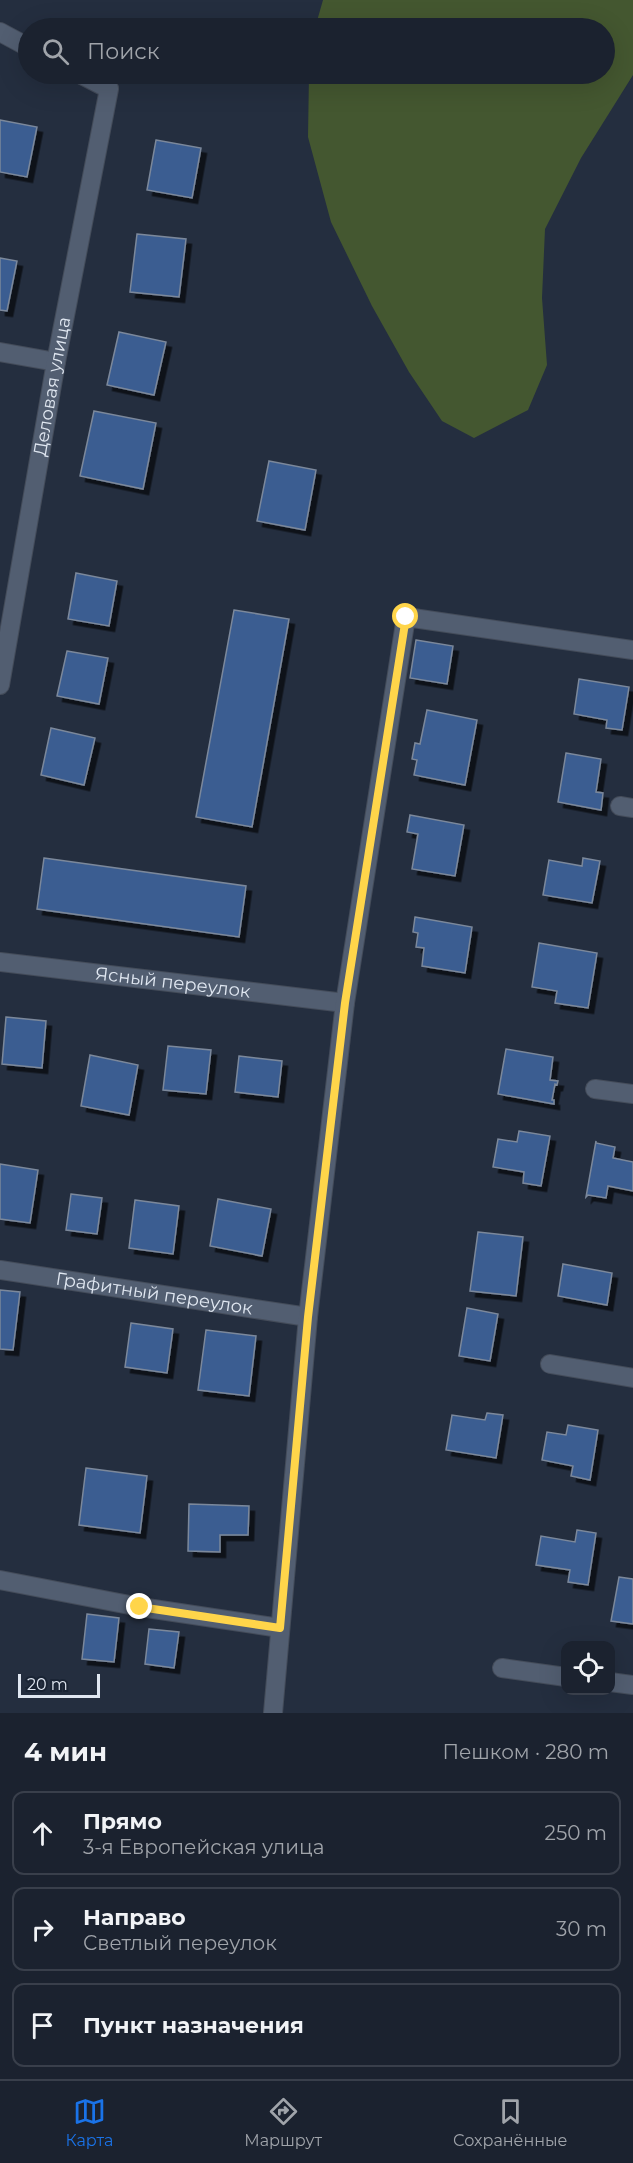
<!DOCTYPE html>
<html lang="ru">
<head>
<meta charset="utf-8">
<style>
  :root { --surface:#1b222f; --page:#282f3b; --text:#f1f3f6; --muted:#a0a4aa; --line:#393f4b; --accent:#1a73e8 }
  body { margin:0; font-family:Montserrat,sans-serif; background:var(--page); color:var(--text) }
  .controls { position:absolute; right:18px; bottom:18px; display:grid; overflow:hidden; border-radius:12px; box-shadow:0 6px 24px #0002 }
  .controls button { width:54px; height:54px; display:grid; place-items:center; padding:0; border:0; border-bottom:2px solid var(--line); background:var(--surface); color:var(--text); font:30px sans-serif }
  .scale { position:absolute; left:18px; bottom:15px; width:82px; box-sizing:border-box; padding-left:6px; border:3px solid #e0e7f1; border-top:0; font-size:16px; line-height:21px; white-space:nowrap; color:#e0e7f1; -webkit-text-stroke:4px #1a2434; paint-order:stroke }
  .stop { position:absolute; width:18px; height:18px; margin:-14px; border:4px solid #ffd54a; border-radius:50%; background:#fff }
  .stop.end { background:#ffd54a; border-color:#fff; box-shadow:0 2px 6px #0008 }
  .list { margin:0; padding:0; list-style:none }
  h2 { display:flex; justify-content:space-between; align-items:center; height:78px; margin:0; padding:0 24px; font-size:26px }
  h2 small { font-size:20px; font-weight:400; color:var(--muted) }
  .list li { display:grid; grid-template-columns:39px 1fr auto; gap:18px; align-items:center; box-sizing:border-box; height:84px; margin:0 12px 12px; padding:0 12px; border:2px solid var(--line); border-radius:12px }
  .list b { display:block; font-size:22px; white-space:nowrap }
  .list p { margin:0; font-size:20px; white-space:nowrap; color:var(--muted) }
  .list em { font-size:20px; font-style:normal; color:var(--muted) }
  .icon { flex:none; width:33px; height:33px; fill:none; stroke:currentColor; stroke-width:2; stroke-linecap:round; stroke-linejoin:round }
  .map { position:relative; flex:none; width:633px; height:1713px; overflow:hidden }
  .search { position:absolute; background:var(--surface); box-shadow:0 6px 24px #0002; left:18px; right:18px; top:18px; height:66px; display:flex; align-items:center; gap:15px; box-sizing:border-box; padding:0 21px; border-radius:33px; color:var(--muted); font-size:22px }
  .sheet { height:366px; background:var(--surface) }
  nav { display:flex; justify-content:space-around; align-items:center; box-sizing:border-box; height:84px; border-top:2px solid var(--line); background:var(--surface); font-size:16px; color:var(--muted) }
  nav a { display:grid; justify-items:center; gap:3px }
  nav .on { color:var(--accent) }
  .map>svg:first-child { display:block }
  .green { fill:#445730 }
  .building { fill:#3b5d91; stroke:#7b889b; stroke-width:1.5; filter:url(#shadow) }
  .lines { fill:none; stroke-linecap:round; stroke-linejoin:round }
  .minor-casing { stroke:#444c5a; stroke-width:20 }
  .minor { stroke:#525e71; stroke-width:18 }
  .route { stroke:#ffd54a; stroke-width:8 }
  .labels { text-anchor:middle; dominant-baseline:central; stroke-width:5; stroke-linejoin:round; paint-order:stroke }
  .street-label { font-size:18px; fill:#e0e7f1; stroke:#1a2434 }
</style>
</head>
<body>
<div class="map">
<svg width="633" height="1713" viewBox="0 0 633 1713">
  <defs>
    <filter id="shadow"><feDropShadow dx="5.5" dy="5.5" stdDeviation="0" flood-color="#0009"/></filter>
  </defs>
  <rect width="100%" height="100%" fill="#242e3f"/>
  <path class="green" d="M323 0H633V75L581 158 545 229 542 298 547 365 528 410 474 438 442 421 409 372 372 306 331 222 308 137 309 74H604V28H315Z"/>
  <path class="building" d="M0 120 37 127 27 177 0 172Z
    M156 140 201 148 192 198 147 190Z
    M137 234 186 239 179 297 130 292Z
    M0 258 17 261 7 311 0 310Z
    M119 332 166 342 154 395 107 385Z
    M94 411 156 423 143 489 80 476Z
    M269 461 316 470 305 530 257 521Z
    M76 573 117 581 109 626 68 619Z
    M234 610 289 619 252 827 196 817Z
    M416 640 453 646 447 684 410 678Z
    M67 651 108 658 99 704 57 696Z
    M579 679 629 687 622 730 606 728 607 720 574 714Z
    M427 710 477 720 465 785 414 775 417 760 412 759 415 743 420 744Z
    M51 728 95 738 84 785 41 775Z
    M566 753 601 759 596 792 603 793 601 810 558 802Z
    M410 815 464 825 455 876 412 869 418 834 407 832Z
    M44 858 246 886 239 937 37 909Z
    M583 858 600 861 592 903 543 895 549 860 582 866Z
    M415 917 472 927 465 973 422 966 424 948 416 947 418 933 413 932Z
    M539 943 597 953 588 1008 555 1003 557 991 532 987Z
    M6 1017 46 1021 42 1068 2 1064Z
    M168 1046 211 1050 206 1094 163 1090Z
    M506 1049 553 1057 550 1080 558 1081 557 1085 555 1084 552 1100H554V1104L498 1094Z
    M90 1055 138 1065 129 1115 81 1106Z
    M239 1056 282 1061 278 1097 235 1092Z
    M519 1131 550 1136 541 1186 523 1183 524 1172 493 1167 498 1139 517 1142Z
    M596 1141V1143L615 1147 613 1158 633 1162V1191L608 1186 606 1198 588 1195 586 1197Z
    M0 1164 38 1170 30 1223 0 1219Z
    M71 1194 102 1198 97 1234 66 1230Z
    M218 1199 271 1209 262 1256 210 1246Z
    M135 1200 179 1206 173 1254 129 1248Z
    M478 1232 523 1237 516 1296 470 1291Z
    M563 1264 612 1273 607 1305 558 1296Z
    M0 1290 20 1292 13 1350 0 1349Z
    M467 1308 498 1314 490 1361 459 1356Z
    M131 1323 173 1329 167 1373 125 1367Z
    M206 1330 256 1336 249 1396 198 1390Z
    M487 1413 503 1415 496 1458 446 1450 452 1415 485 1420Z
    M568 1425 598 1430 590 1480 571 1476 573 1466 542 1460 547 1432 566 1435Z
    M86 1468 147 1476 140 1533 79 1525Z
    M189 1504 249 1506 248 1535H220V1552L188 1551Z
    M577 1530 596 1533 588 1585 568 1582 570 1570 536 1565 541 1536 575 1542Z
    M619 1577 633 1579V1624L611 1621Z
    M87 1614 119 1618 114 1662 82 1659Z
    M149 1629 179 1632 174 1668 145 1664Z"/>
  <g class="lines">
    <defs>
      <g id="minor">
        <path d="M0 32 28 47"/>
        <path d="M0 352 56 362"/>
        <path id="s1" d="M0 685 56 362 109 89 80 74"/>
        <path d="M620 806 633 808"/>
        <path id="s2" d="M0 962 345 1003"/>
        <path d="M595 1089 633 1094"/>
        <path id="s3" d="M0 1270 308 1317"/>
        <path d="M550 1364 633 1378"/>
        <path d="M0 1580 140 1607 280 1628"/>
        <path d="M502 1668 566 1677"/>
        <path d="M610 1682 633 1685"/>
        <path d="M273 1713 308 1317 345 1003 406 617 633 650"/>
      </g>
    </defs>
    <use href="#minor" class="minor-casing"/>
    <use href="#minor" class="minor"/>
  </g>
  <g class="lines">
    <path class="route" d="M140 1607 280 1628 308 1317 345 1003 406 617"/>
  </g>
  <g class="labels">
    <g class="street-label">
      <text stroke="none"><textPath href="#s1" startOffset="303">Деловая улица</textPath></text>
      <text stroke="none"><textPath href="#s2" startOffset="174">Ясный переулок</textPath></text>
      <text stroke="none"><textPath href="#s3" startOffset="156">Графитный переулок</textPath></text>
    </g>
  </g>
</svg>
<div class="controls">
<button><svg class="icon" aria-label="locate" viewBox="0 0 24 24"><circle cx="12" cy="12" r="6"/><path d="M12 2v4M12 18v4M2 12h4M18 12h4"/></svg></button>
</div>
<div class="scale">20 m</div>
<div class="stop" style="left:406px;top:617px"></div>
<div class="stop end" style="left:140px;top:1607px"></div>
<div class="search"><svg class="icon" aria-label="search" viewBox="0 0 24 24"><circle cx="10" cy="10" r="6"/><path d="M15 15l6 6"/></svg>Поиск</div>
</div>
<section class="sheet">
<h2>4 мин<small>Пешком · 280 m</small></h2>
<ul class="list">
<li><svg class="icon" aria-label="ahead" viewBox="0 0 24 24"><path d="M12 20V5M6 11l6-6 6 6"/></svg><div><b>Прямо</b><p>3-я Европейская улица</p></div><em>250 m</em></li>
<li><svg class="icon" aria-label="right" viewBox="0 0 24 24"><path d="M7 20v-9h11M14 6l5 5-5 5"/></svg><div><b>Направо</b><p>Светлый переулок</p></div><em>30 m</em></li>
<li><svg class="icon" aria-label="arrive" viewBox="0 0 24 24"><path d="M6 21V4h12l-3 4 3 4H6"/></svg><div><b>Пункт назначения</b></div></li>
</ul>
</section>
<nav>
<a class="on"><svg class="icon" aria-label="map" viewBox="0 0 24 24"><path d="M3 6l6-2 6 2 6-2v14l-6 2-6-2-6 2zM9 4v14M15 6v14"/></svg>Карта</a>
<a><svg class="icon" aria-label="directions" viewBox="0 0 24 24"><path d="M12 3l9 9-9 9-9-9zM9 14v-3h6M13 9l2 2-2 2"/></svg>Маршрут</a>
<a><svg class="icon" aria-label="saved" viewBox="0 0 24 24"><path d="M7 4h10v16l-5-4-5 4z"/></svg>Сохранённые</a>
</nav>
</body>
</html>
